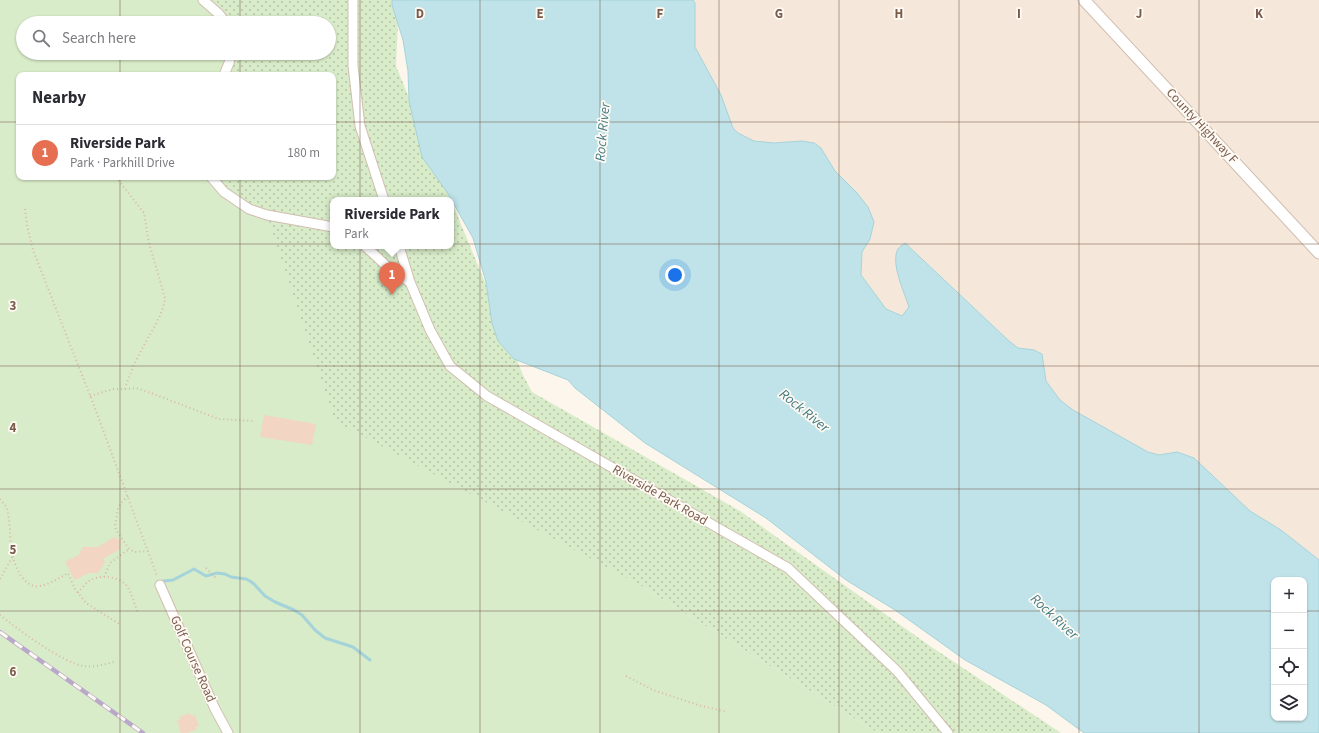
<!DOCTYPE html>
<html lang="en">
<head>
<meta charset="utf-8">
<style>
  :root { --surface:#fff; --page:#f2f2f3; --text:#2b2b33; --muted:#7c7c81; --line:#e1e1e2; --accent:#e76f51 }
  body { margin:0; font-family:"Source Sans 3",sans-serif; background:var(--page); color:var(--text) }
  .controls { position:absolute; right:12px; bottom:12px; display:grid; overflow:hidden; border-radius:8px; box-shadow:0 1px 3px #0004 }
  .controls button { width:36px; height:36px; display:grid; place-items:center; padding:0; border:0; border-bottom:1px solid var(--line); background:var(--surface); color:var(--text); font:20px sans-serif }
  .you { position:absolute; left:675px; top:275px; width:14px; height:14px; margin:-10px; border:3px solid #fff; border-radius:50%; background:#1a73e8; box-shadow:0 0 0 6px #1a73e833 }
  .badge { display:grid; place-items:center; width:26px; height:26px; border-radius:50%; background:var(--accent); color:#fff; font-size:13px; font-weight:700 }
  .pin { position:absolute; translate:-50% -33px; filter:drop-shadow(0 1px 2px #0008) }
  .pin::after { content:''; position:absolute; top:21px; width:14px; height:12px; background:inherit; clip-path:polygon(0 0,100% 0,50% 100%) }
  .popup { position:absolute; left:330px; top:197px; width:124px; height:52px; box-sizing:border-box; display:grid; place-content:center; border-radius:8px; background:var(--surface); filter:drop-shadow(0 1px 3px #0005); font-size:13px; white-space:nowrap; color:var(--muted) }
  .popup b { font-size:15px; color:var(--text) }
  .popup::after { content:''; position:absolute; left:50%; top:100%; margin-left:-8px; border:8px solid transparent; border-top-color:var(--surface) }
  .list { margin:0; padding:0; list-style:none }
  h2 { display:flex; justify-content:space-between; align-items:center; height:52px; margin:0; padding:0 16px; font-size:17px }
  h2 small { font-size:13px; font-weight:400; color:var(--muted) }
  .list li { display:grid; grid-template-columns:26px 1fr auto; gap:12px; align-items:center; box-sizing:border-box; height:56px; padding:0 16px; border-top:1px solid var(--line) }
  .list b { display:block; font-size:15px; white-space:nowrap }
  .list p { margin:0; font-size:13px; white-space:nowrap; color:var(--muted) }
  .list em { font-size:13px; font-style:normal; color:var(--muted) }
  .icon { flex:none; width:22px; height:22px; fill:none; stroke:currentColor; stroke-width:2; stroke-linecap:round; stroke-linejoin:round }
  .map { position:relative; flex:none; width:1319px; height:733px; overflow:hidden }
  .search { position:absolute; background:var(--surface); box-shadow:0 1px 3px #0004; left:16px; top:16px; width:320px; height:44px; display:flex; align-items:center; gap:10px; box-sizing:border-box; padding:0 14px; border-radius:22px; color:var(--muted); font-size:15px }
  .panel { position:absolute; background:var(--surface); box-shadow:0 1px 3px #0004; left:16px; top:72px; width:320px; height:108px; border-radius:8px }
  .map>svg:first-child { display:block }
  .residential { fill:#f5e8da }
  .green { fill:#d8ecc9 }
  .park { fill:url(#park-dots); fill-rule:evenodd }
  .water { fill:#bfe3e8; stroke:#a5d3da; fill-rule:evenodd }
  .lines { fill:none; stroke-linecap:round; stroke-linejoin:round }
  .stream { stroke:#a5d3da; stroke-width:3 }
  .building { fill:#f3d5c3 }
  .minor-casing { stroke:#d1beb0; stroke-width:11 }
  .tertiary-casing { stroke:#d1beb0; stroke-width:13 }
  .path { stroke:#d9b8a5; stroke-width:2; stroke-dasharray:1 3; stroke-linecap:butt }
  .minor { stroke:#fff; stroke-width:9 }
  .tertiary { stroke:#fff; stroke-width:11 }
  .rail-casing { stroke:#b9a8c9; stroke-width:4.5 }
  .rail { stroke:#fffaf3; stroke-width:3; stroke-dasharray:9; stroke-linecap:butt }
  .grid { fill:none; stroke:#7a5c4d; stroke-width:1; stroke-opacity:0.55 }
  .labels { text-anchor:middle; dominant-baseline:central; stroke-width:3.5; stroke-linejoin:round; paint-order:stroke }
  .street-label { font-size:13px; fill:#7a5c4d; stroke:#fffaf3 }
  .water-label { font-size:14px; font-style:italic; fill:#437c86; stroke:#fffaf3 }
  .grid-label { font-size:13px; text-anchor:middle; font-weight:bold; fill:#7a5c4d; stroke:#fffaf3; stroke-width:3.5; stroke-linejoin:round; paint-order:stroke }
</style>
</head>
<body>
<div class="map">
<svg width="1319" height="733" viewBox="0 0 1319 733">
  <defs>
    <pattern id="park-dots" width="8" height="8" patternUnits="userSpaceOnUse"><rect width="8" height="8" fill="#d8ecc9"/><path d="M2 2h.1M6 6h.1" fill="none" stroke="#b4c2a5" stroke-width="1.8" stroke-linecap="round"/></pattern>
  </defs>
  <rect width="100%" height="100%" fill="#fdf6ec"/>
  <path class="residential" d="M693 0H1319V560L1281 530 1250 511 1194 458 1177 452 1159 455 1148 452 1073 410 1060 400 1046 381 1042 354 1034 350 1018 348 1009 341 905 243 898 249 896 257 898 276 909 307 902 316 886 309 861 275 862 252 870 239 857 193 835 171 821 148 802 141 774 143 754 141 738 133 733 128 721 95 695 47V3Z"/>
  <path class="green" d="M0 0H203L226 23H23V53H231L224 75H19V177H211L267 215 640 585 878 733H0Z"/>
  <path class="park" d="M203 0H399L396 66 523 375 532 392 740 511 930 646 1061 733H878L640 585 335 421 267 215 249 209 211 177H333V75H224L231 53H329V23H226ZM333 200H451V246H333Z"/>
  <path class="water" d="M392 0H693L695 3V47L721 95 733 128 738 133 754 141 774 143 802 141 814 143 821 148 835 171 857 193 868 207 874 222 870 239 862 252 861 275 886 309 902 316 909 307C905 294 890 263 898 249 899 247 903 245 905 243L1009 341 1018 348 1034 350 1042 354 1046 381 1060 400 1073 410 1148 452 1159 455 1177 452 1194 458 1250 511 1281 530 1319 560V733H1084L1046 705 965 660 895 610 846 580 766 518 645 443 575 388 568 380 514 359 498 341 492 323 486 282 473 238 447 192 422 157 409 101 408 71 403 40 392 5ZM1274 580H1304V718H1274Z"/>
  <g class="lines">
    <path class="stream" d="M164 581 173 580 194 569 206 576 217 573 225 574 231 577 246 579 250 581 254 584 265 596 275 602 294 610 302 615 315 630 325 638 353 647 370 660"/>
  </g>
  <path class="building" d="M264 415 316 424 312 445 260 437Z
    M114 537 121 541 120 549 103 559 105 562 98 573H89L75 580 65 562 78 555 83 547H98Z
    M190 713 191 716 195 715 199 726 195 727 196 730 187 733H181L177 721 180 719 179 717Z"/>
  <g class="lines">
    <defs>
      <path id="minor" d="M203 0 219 14 226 23
        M353 0V66L360 126 384 200
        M224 75 229 63 231 53
        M211 177 224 192 249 209 267 215 333 227
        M365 246 393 272 410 282
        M399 246 410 282 430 330 450 366 487 396 788 568 897 671 948 733
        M160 585 215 709 228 733"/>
      <path id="tertiary" d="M1084 0 1319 253"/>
    </defs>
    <use href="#minor" class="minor-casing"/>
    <use href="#tertiary" class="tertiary-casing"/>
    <path class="path" d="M116 177 144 213 149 243 165 298C163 316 150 333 142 349 135 362 129 375 125 389
      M25 209 27 226 33 250 93 403 157 576
      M90 396 113 389H125L136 388 151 393 219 419 255 421
      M128 496 121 503 118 509 115 526 116 530 129 549 135 552 148 551
      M0 499C3 503 7 506 8 512 10 524 10 536 11 548 13 562 22 589 40 586 50 584 59 578 68 573L75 589 86 603 121 625
      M206 568 217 579
      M104 577 110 563 129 549
      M0 579 13 556
      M78 593C81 589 85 584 89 581 99 574 119 576 127 586 132 593 134 604 138 613
      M0 615C16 628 64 664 84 666 94 668 104 664 114 662
      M626 676 653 690 698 705 727 712"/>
    <use href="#minor" class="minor"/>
    <use href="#tertiary" class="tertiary"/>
    <defs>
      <path id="rail" d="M0 632 143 733"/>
    </defs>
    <use href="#rail" class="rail-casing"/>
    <use href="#rail" class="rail"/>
  </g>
  <path class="grid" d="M120 0V23M240 0V23M360 0V733M480 0V733M600 0V733M719 0V733M839 0V733M959 0V733M1079 0V733M1199 0V733M120 53V75M240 53V75M0 122H19M333 122H1319M120 177V733M240 177V733M0 244H1319M0 366H1319M0 489H1319M0 611H1274M1304 611H1319"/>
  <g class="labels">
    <g class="street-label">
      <text transform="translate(1202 126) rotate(47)">County Highway F</text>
      <text transform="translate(660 495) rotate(30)">Riverside Park Road</text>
      <text transform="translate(193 659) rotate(66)">Golf Course Road</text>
    </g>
    <g class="water-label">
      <text transform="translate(603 132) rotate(-85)">Rock River</text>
      <text transform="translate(804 411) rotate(39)">Rock River</text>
      <text transform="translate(1054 617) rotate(43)">Rock River</text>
    </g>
  </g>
  <g class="grid-label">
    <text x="420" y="18">D</text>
    <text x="540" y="18">E</text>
    <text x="660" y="18">F</text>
    <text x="779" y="18">G</text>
    <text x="899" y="18">H</text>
    <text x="1019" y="18">I</text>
    <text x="1139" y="18">J</text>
    <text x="1259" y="18">K</text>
    <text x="13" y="310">3</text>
    <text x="13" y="432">4</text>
    <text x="13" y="554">5</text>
    <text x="13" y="676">6</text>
  </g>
</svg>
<div class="controls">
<button>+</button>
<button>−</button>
<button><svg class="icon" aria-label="locate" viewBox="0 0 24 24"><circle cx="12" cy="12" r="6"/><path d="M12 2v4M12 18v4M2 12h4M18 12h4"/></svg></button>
<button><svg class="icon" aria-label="layers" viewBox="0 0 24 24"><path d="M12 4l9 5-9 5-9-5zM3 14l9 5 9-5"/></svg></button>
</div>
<div class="you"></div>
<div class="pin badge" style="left:392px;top:295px">1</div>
<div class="popup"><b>Riverside Park</b>Park</div>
<div class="search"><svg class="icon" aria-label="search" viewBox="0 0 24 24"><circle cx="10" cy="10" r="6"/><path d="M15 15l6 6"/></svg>Search here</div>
<section class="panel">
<h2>Nearby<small></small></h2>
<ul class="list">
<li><span class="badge">1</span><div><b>Riverside Park</b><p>Park · Parkhill Drive</p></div><em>180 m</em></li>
</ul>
</section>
</div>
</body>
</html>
